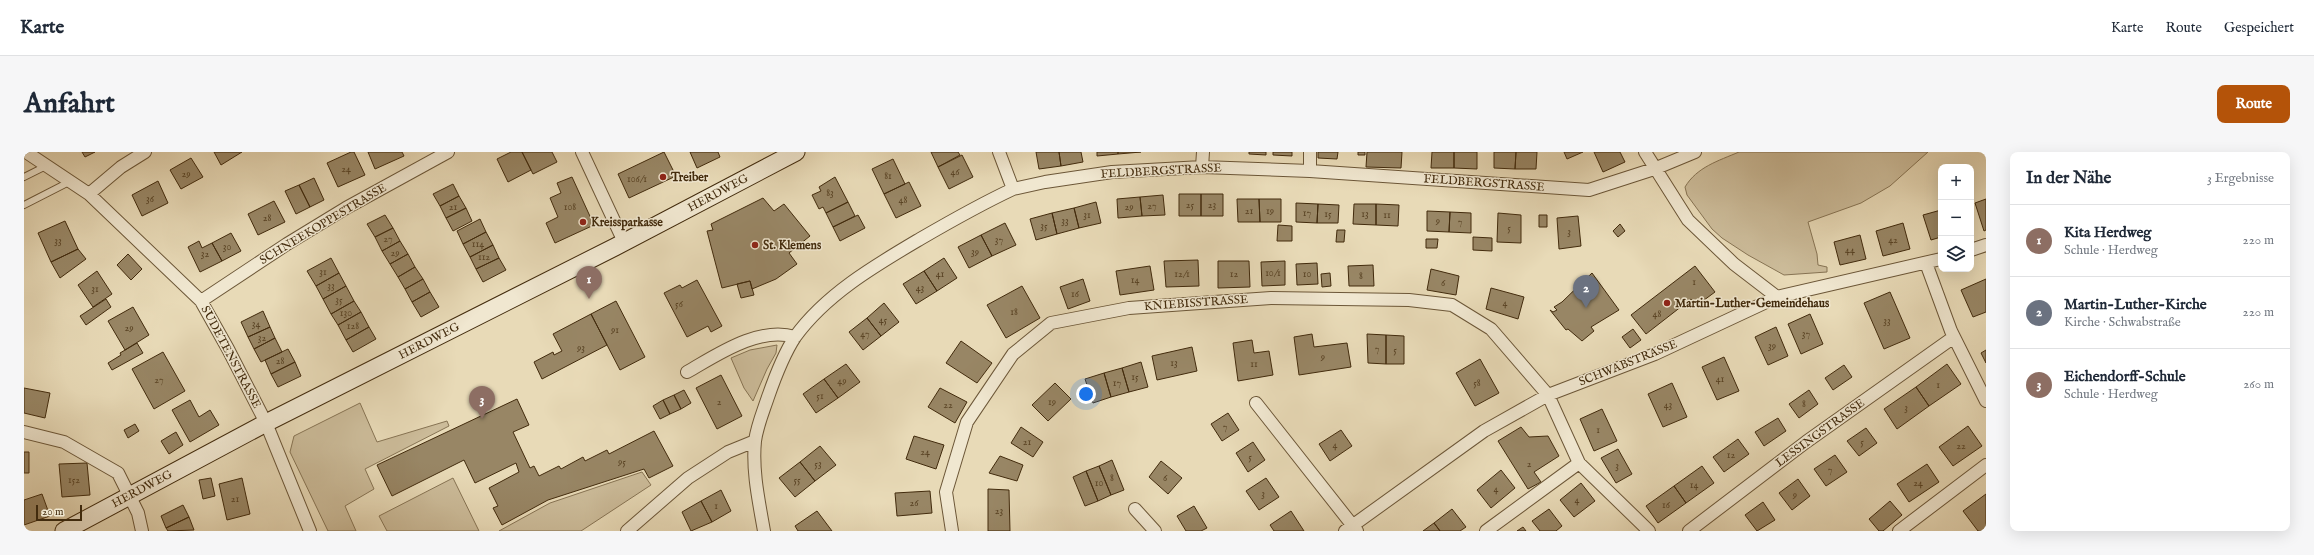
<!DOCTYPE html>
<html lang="de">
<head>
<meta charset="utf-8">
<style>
  :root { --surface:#fff; --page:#f6f6f7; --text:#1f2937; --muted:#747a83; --line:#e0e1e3; --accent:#b45309 }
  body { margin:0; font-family:"IM FELL English",serif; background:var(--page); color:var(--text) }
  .controls { position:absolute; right:12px; top:12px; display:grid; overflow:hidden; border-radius:8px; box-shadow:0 4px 16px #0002 }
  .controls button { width:36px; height:36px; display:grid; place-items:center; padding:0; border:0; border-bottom:1px solid var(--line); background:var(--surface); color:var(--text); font:20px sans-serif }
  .scale { position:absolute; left:12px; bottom:10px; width:46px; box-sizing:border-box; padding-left:4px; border:2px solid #422b0d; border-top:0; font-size:11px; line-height:14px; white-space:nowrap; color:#422b0d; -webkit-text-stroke:3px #f0e7d0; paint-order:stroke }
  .you { position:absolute; left:1062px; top:242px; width:14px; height:14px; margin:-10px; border:3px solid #fff; border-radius:50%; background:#1a73e8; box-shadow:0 0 0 6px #1a73e833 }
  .badge { display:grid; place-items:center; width:26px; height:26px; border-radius:50%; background:var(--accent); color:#fff; font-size:13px; font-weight:700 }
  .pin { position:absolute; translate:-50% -33px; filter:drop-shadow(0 1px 2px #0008) }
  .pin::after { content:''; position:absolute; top:21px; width:14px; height:12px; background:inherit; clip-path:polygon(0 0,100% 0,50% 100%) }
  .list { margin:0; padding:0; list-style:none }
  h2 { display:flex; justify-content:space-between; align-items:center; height:52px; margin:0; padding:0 16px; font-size:17px }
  h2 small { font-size:13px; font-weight:400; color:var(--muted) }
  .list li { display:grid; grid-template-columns:26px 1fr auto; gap:12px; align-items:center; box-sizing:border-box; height:72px; padding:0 16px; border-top:1px solid var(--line) }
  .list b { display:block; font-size:15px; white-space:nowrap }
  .list p { margin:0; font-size:13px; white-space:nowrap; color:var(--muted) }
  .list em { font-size:13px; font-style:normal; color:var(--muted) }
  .icon { flex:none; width:22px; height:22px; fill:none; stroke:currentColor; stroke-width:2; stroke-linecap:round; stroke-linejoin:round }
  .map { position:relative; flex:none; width:1962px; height:379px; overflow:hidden; border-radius:8px }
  header { display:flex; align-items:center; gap:24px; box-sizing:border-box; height:56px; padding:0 20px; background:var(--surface); border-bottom:1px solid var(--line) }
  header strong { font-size:19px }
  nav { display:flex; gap:22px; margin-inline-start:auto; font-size:14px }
  .intro { display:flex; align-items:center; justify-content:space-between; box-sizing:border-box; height:96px; padding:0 24px }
  h1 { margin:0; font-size:28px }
  .button { padding:10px 18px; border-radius:8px; background:var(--accent); color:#fff; font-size:14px; font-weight:700 }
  main { display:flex; gap:24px; padding:0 24px }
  aside { flex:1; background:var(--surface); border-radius:8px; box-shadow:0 4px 16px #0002 }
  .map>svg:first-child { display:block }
  .green { fill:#ccbc9a; stroke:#877454 }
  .building { fill:#988665; stroke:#422b0d }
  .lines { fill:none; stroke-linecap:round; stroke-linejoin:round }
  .lane-casing { stroke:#6c5738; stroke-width:8 }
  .street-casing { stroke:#6c5738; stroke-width:14 }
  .secondary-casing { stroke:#422b0d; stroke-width:19 }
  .lane { stroke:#f0e7d0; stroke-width:6 }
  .street { stroke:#f0e7d0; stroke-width:12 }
  .secondary { stroke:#f0e7d0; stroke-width:17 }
  .poi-dot { fill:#8f2418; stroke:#f0e7d0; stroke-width:1.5 }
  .labels { text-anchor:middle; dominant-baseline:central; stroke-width:3; stroke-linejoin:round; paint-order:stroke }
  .number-label { font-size:10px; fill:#584223 }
  .street-label { font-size:12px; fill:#422b0d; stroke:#f0e7d0 }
  .poi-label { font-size:12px; font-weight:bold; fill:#422b0d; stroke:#f0e7d0; text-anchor:start }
</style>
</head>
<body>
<header>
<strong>Karte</strong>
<nav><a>Karte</a><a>Route</a><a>Gespeichert</a></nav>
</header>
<div class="intro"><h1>Anfahrt</h1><a class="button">Route</a></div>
<main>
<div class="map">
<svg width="1962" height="379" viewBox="0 0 1962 379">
  <rect width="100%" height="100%" fill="#e8dab7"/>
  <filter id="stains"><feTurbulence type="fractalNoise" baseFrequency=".005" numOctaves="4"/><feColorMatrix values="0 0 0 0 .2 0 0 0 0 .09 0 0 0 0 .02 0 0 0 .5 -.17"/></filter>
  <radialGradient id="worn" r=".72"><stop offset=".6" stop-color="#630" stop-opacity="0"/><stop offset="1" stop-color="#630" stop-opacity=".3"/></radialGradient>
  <path class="green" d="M1715 0H1904L1866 34 1837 51 1784 70 1793 102 1794 113 1803 115V120L1760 123 1724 103 1698 86 1688 77 1663 43 1661 35C1673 15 1694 9 1715 0Z
    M753 193 752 201 743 217 729 249 720 236 707 206 726 198Z
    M336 251 353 290 423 269 425 274 341 317 350 337 321 354 332 379H304L266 300 270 284Z
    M618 320 627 333 557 379H475L526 351Z
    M429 326 455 379H363L355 364Z"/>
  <path class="building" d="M58 0H71L61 5Z
    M190 0H218L197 13Z
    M327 0H330L341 23 314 35 303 11Z
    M344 0H378L380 4 351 17Z
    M487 0H498L507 18 484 30 473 7Z
    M498 0H528L533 10 509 22Z
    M640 0 652 24 605 46 594 22Z
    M666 0H694L696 5 673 16Z
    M907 0H934L936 3 914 15Z
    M1012 0H1035L1037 14 1015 17Z
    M1035 0H1057L1059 10 1037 14Z
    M1073 0H1094V2L1073 4Z
    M1094 0H1117L1094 2Z
    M1225 0H1242V3L1225 2Z
    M1249 0H1268V4L1249 3Z
    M1294 0H1314L1313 7 1294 6Z
    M1334 0H1341V3H1334Z
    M1343 0H1378L1377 16 1342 15Z
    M1408 0H1430V16H1407Z
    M1430 0H1453V17L1430 16Z
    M1470 0H1492L1491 17 1470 16Z
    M1492 0H1513L1512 17H1491Z
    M1540 0H1559L1543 7Z
    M1570 0H1596L1601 10 1579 20Z
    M938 3 949 25 925 37 914 15Z
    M167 6 179 25 157 37 146 18Z
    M869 7 881 32 860 42 848 17Z
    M548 25 570 73 531 91 522 71 534 65 526 46 537 41 533 31Z
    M811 25 824 50 802 61 799 55 795 57 788 43 797 39 795 35Z
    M290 26 300 48 286 55 275 33Z
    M134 29 144 51 118 64 108 43Z
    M885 30 897 54 872 66 860 42Z
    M429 32 435 44 416 54 409 42Z
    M275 33 286 55 272 62 261 39Z
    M1155 42H1177V64H1155Z
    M1177 42H1199V64H1177Z
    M1139 43 1141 63 1118 64 1116 45Z
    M435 44 442 56 422 66 416 54Z
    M1116 45 1118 64 1094 66 1093 47Z
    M739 46 750 59 760 52 786 84 765 101 773 112 752 127 728 137 726 129 698 136 683 79 689 78 687 72Z
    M1213 47H1235L1236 70H1214Z
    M1235 47H1257V70H1236Z
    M1962 47V78L1960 79 1951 51Z
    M250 49 261 70 234 83 224 62Z
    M824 50 831 64 809 75 802 61Z
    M1072 50 1077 71 1055 76 1050 56Z
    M1272 51 1294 52 1293 71 1272 70Z
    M1294 52 1315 53 1314 71H1293Z
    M1330 52H1352V73L1329 72Z
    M1352 52 1375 53 1374 74 1352 73Z
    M442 56 448 69 429 79 422 66Z
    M1050 56 1055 76 1033 82 1028 61Z
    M1917 58V85L1907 88 1899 63Z
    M1403 59 1426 60 1425 80 1403 79Z
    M1426 60 1447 61V81L1425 80Z
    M1028 61 1033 82 1012 88 1006 67Z
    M1474 61 1497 63V91L1473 90Z
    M361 63 369 76 351 85 343 72Z
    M834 63 841 76 816 89 809 75Z
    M1515 63H1523V75H1515Z
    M1554 64 1557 94 1535 97 1533 66Z
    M456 67 462 80 439 92 433 79Z
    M41 69 54 97 27 110 14 81Z
    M981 71 992 93 968 104 957 83Z
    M1879 71 1886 97 1859 104 1852 79Z
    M1596 72 1601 79 1594 85 1589 79Z
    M1254 73 1268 74V89H1253Z
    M369 76 376 89 358 99 351 85Z
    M1313 78H1321L1320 90H1312Z
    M462 80 469 93 446 105 439 92Z
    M207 81 217 99 198 109 188 91Z
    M957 83 968 104 945 116 934 95Z
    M1836 83 1842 107 1816 113 1810 90Z
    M1449 85 1468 86V99L1449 98Z
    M1402 87H1414L1413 96H1402Z
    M175 89 178 96 188 91 198 109 176 120 164 95Z
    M376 89 384 102 366 112 358 99Z
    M469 93 475 106 452 117 446 105Z
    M54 97 62 107 36 126 27 110Z
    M104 102 118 117 107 128 93 113Z
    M384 102 391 115 374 125 366 112Z
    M307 106 315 121 292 134 283 119Z
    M475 106 482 118 459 130 452 117Z
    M920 106 933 126 913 139 900 119Z
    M1174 108 1175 134 1142 135 1140 109Z
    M1194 109H1225L1226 135 1194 136Z
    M1261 109V133L1238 134 1237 110Z
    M1293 111 1294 132 1273 133 1272 112Z
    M1349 113 1350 134H1325L1324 114Z
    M1126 114 1130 138 1096 143 1092 119Z
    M1671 114 1691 140 1672 154 1667 147 1622 182 1607 163Z
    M391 115 399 127 381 137 374 125Z
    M1407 117 1435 124 1432 143 1403 138Z
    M73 119 88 142 69 155 54 133Z
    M900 119 913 139 892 152 879 132Z
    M315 121 322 134 299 147 292 134Z
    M1306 121 1307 134 1298 135 1297 122Z
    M1568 121 1595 158 1567 175 1570 179 1558 189 1544 177 1542 178 1526 158 1529 160 1533 158 1530 155 1538 150Z
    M399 127 406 140 388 150 381 137Z
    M1059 127 1066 149 1044 157 1036 135Z
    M1962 127V160L1949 165 1937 138Z
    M673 128 698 174 687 180 684 174 663 185 640 141 656 133 658 136Z
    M726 129 730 143 717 146 713 132Z
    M322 134 330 149 307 162 299 147Z
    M998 134 1016 166 982 186 963 153Z
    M1467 136 1500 145 1494 167 1462 157Z
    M406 140 415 155 397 165 388 150Z
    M1866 140 1886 186 1860 197 1840 151Z
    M82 147 87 155 62 173 56 164Z
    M330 149 337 160 314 173 307 162Z
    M592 149 621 205 596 218 567 162Z
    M860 151 875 170 857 184 843 166Z
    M109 155 125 183 101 198 84 169Z
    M239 159 246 175 224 185 217 170Z
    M337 160 345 175 322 188 314 173Z
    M567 162 583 193 518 227 510 210 529 200 530 203 538 199 529 182Z
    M1786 162 1799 192 1777 202 1764 172Z
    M843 166 857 184 839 198 825 180Z
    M246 175 251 186 230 197 224 185Z
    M345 175 352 187 329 200 322 188Z
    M1752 175 1764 204 1744 213 1731 185Z
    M1609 177 1617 188 1606 196 1598 185Z
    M1288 182 1290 195 1323 191 1327 215 1275 223 1270 185Z
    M1343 182 1362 183V212L1344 211Z
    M1362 183 1380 184V212H1362Z
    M251 186 258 200 237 210 230 197Z
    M1228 188 1230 201 1245 199 1249 223 1214 229 1209 191Z
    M937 189 968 211 953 231 922 211Z
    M113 191 119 201 88 218 84 211 97 203 96 201Z
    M1168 195 1173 219 1133 228 1128 204Z
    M264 197 271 210 247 222 241 208Z
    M1962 198V211L1957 201Z
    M139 200 161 239 130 257 108 217Z
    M1700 205 1715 239 1693 248 1678 215Z
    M1456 207 1475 241 1451 254 1432 221Z
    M271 210 277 224 254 235 247 222Z
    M1117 210 1124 235 1105 240 1098 216Z
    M822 212 836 230 814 246 800 227Z
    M1923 212 1937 232 1905 254 1892 235Z
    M1820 213 1828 225 1809 238 1801 226Z
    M1098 216 1105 240 1087 245 1080 221Z
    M1080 221 1087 245 1069 251 1061 227Z
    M697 223 718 264 693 277 672 236Z
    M800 227 814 246 792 261 779 242Z
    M1031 231 1047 247 1024 269 1008 253Z
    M1648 231 1663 265 1639 275 1624 242Z
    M1892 235 1905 254 1873 277 1860 257Z
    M0 236 26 241 21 266 0 261Z
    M916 236 943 250 931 271 904 255Z
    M660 238 667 251 657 257 650 243Z
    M1785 238 1794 252 1775 266 1765 252Z
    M650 243 657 257 646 262 639 248Z
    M493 247 505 273 489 280 506 316 510 314 515 324 535 314 537 317 559 305 561 309 583 298 585 302 630 279 649 314 625 326 620 317 524 348 478 373 469 356 474 354 465 336 495 320 492 311 451 331 440 308 368 344 353 313Z
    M166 248 175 265 186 258 195 273 166 290 148 258Z
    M639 248 646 262 636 267 629 254Z
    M1578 257 1593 289 1570 299 1556 267Z
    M1204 261 1215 278 1198 289 1187 272Z
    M1754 266 1762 279 1740 294 1731 280Z
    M111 272 115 279 104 286 100 278Z
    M1944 274 1958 294 1929 314 1915 295Z
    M997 275 1019 290 1009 305 987 291Z
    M1497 275 1505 285 1524 284 1535 304 1510 320 1517 330 1504 337 1474 289Z
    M1842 276 1853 291 1835 304 1823 289Z
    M1317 278 1328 294 1306 309 1295 292Z
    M152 280 159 293 145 302 137 289Z
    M890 284 920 293 912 317 882 307Z
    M1714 287 1725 302 1700 320 1689 305Z
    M1229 290 1241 308 1224 320 1212 301Z
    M796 294 812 313 791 329 776 310Z
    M1594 297 1608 322 1592 331 1577 306Z
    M0 300H5V321H0Z
    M1811 303 1823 320 1802 334 1790 317Z
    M976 304 999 313 993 329 965 321Z
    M1088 308 1100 338 1087 343 1075 314Z
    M1137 309 1158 326 1144 342 1125 325Z
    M776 310 791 329 771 345 755 326Z
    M63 311 66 343 38 345 35 312Z
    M1903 312 1915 330 1885 350 1873 332Z
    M1075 314 1087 343 1074 349 1062 319Z
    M1678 314 1690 331 1662 351 1650 334Z
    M1477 318 1491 336 1467 356 1453 338Z
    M1062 319 1074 349 1061 354 1049 325Z
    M187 326 191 344 179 347 175 328Z
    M218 326 226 362 203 368 195 332Z
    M1242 326 1255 345 1235 358 1222 339Z
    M1774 327 1786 344 1768 358 1755 341Z
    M1557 331 1571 349 1550 365 1536 348Z
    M1650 334 1662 351 1634 371 1622 354Z
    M964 337 985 338 986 379H964Z
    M697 338 707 359 688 370 677 349Z
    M906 339 908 361 873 364 871 341Z
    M18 342 26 364 0 373V348Z
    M1962 342V379H1954L1939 359Z
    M677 349 688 370 667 379 658 360Z
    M1866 349 1878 363 1859 379H1855L1845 367Z
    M1739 350 1751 368 1733 379 1721 363Z
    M159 353 165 365 142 376 137 364Z
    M1170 354 1183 376 1177 379H1162L1153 364Z
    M1428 357 1442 375 1436 379H1416L1410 371Z
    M1525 357 1538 374 1532 379H1516L1508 369Z
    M793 359 808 379H774L771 374Z
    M1267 359 1280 379H1250L1246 373Z
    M165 365 170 378 144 379 142 376Z
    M1410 371 1416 379H1399Z
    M1499 375 1502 379H1493Z"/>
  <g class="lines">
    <defs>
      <path id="lane" d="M0 25 22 14
        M0 53 47 29"/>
      <path id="street" d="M2 0 65 42 177 149 204 197 242 271 286 379
        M558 0 600 90
        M1621 0 1664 68 1710 112 1753 145
        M1178 15 1179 0
        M1286 19V0
        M989 37 1021 30 1088 20 1178 15 1286 19 1565 38 1630 17 1671 0
        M65 42 97 15 121 0
        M1947 98 1962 93
        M1902 111 1927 179 1962 249
        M177 149 263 92 322 56 424 0
        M663 220C693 203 734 174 771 185
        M1232 251 1333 379
        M0 280 40 290 94 321 114 361 118 379
        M1111 357 1131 379
        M603 379 664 326 704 300 731 289
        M740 379C735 350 728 319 731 289 733 274 739 260 744 245 751 225 759 203 771 185 802 142 852 113 896 87 927 69 957 52 989 37L975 0
        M928 379 922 340 943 270 989 202 1027 171 1105 156 1247 146 1385 148 1428 153 1467 177 1524 243 1555 311 1625 379
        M1321 379 1460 279 1524 243 1631 202 1753 145 1917 107
        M1462 379 1555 311
        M1665 379 1782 290 1930 185
        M1875 379 1962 313"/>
      <path id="secondary" d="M40 379 242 271 591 95 772 0"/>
    </defs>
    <use href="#lane" class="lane-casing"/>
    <use href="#street" class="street-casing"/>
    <use href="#secondary" class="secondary-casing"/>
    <use href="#lane" class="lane"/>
    <use href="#street" class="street"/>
    <use href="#secondary" class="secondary"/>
  </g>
  <g class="poi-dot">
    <circle cx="639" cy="25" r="4"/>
    <circle cx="559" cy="70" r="4"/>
    <circle cx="731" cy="93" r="4"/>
    <circle cx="1643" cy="151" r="4"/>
  </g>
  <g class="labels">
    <g class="number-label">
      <text x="322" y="17">24</text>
      <text x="931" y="20">46</text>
      <text x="162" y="22">29</text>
      <text x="864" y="24">81</text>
      <text x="613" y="27">106/1</text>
      <text x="806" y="41">83</text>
      <text x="126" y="47">36</text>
      <text x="879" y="48">48</text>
      <text x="1166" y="53">25</text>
      <text x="1188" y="53">23</text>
      <text x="1128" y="54">27</text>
      <text x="429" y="55">21</text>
      <text x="546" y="55">108</text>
      <text x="1105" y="55">29</text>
      <text x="1225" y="59">21</text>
      <text x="1246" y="59">19</text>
      <text x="1283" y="61">17</text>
      <text x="1304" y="62">15</text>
      <text x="1341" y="62">13</text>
      <text x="1063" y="63">31</text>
      <text x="1363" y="63">11</text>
      <text x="243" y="66">28</text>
      <text x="1041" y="69">33</text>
      <text x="1414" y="69">9</text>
      <text x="1436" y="70">7</text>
      <text x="1020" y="74">35</text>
      <text x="1485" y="76">5</text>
      <text x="1545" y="80">3</text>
      <text x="364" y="87">27</text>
      <text x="975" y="88">37</text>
      <text x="1869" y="88">42</text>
      <text x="34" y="89">33</text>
      <text x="454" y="92">114</text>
      <text x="203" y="95">30</text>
      <text x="1826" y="98">44</text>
      <text x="951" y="100">39</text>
      <text x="371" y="101">29</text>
      <text x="181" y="102">32</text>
      <text x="460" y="105">112</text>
      <text x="299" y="120">31</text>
      <text x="1249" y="121">10/1</text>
      <text x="916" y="122">41</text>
      <text x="1158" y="122">12/1</text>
      <text x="1210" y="122">12</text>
      <text x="1283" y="122">10</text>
      <text x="1337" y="124">8</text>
      <text x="1111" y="128">14</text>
      <text x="1670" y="130">1</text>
      <text x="1419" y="131">6</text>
      <text x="307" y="134">33</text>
      <text x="896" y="136">43</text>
      <text x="71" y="137">31</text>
      <text x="1051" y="142">16</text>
      <text x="315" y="148">35</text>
      <text x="1481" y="151">4</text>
      <text x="655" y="152">56</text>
      <text x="990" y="160">18</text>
      <text x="322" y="161">130</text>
      <text x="1633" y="162">48</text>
      <text x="859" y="168">45</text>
      <text x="1863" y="169">33</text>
      <text x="232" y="172">34</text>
      <text x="329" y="174">128</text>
      <text x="105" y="176">29</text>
      <text x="591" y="178">91</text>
      <text x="841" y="182">47</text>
      <text x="1782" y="182">37</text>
      <text x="238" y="186">32</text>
      <text x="1748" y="194">39</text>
      <text x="557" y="196">93</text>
      <text x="1353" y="197">7</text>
      <text x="1371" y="198">5</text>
      <text x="1299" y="205">9</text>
      <text x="256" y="209">28</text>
      <text x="1150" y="211">13</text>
      <text x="1230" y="212">11</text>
      <text x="1111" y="225">15</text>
      <text x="1696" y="227">41</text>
      <text x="135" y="228">27</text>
      <text x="818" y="229">49</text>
      <text x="1093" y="231">17</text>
      <text x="1453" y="231">58</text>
      <text x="1914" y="233">1</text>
      <text x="796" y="244">51</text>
      <text x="695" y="250">2</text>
      <text x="1028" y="250">19</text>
      <text x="1780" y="252">8</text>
      <text x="924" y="253">22</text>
      <text x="1644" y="253">43</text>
      <text x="1882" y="256">3</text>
      <text x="1201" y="275">7</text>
      <text x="1574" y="278">1</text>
      <text x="1003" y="290">21</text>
      <text x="1838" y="290">5</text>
      <text x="1311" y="293">4</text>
      <text x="1937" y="294">22</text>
      <text x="901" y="300">24</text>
      <text x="1707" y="303">12</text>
      <text x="1226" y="305">5</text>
      <text x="598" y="310">95</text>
      <text x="794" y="312">53</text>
      <text x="1505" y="312">2</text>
      <text x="1593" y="314">3</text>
      <text x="1806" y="318">7</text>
      <text x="1088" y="326">8</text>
      <text x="1141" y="326">6</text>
      <text x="50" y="328">152</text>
      <text x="773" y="328">55</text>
      <text x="1075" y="331">10</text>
      <text x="1894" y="331">24</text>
      <text x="1670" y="333">14</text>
      <text x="1472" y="337">4</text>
      <text x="1239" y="342">3</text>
      <text x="1771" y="343">9</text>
      <text x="211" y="347">21</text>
      <text x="1553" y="348">4</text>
      <text x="890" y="351">26</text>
      <text x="1642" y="353">16</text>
      <text x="692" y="354">1</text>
      <text x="975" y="359">23</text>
    </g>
    <g class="street-label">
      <text transform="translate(1137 19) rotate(-3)">FELDBERGSTRASSE</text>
      <text transform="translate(1460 31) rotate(4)">FELDBERGSTRASSE</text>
      <text transform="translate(694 41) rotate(-28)">HERDWEG</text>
      <text transform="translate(299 72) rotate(-31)">SCHNEEKOPPESTRASSE</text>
      <text transform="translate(1172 151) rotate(-4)">KNIEBISSTRASSE</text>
      <text transform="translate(405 189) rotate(-27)">HERDWEG</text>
      <text transform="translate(207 205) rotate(62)">SUDETENSTRASSE</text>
      <text transform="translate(1604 211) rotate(-22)">SCHWABSTRASSE</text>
      <text transform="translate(1796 281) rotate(-36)">LESSINGSTRASSE</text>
      <text transform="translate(118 337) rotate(-28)">HERDWEG</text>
    </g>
    <g class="poi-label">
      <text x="647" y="25">Treiber</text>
      <text x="567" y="70">Kreissparkasse</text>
      <text x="739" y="93">St. Klemens</text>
      <text x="1651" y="151">Martin-Luther-Gemeindehaus</text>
    </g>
  </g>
  <rect width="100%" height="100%" filter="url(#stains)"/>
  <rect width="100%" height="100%" fill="url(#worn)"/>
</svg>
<div class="controls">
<button>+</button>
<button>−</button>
<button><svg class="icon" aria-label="layers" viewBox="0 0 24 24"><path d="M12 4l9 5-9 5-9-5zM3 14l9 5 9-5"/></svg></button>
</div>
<div class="scale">20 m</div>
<div class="you"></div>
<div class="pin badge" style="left:565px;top:147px;background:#8d6e63">1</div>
<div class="pin badge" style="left:1562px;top:156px;background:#6b7280">2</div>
<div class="pin badge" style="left:458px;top:267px;background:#8d6e63">3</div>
</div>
<aside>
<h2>In der Nähe<small>3 Ergebnisse</small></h2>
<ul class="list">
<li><span class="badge" style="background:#8d6e63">1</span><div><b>Kita Herdweg</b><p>Schule · Herdweg</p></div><em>220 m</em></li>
<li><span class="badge" style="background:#6b7280">2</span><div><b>Martin-Luther-Kirche</b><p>Kirche · Schwabstraße</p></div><em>220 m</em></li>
<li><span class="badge" style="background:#8d6e63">3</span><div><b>Eichendorff-Schule</b><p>Schule · Herdweg</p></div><em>260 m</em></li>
</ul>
</aside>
</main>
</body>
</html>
